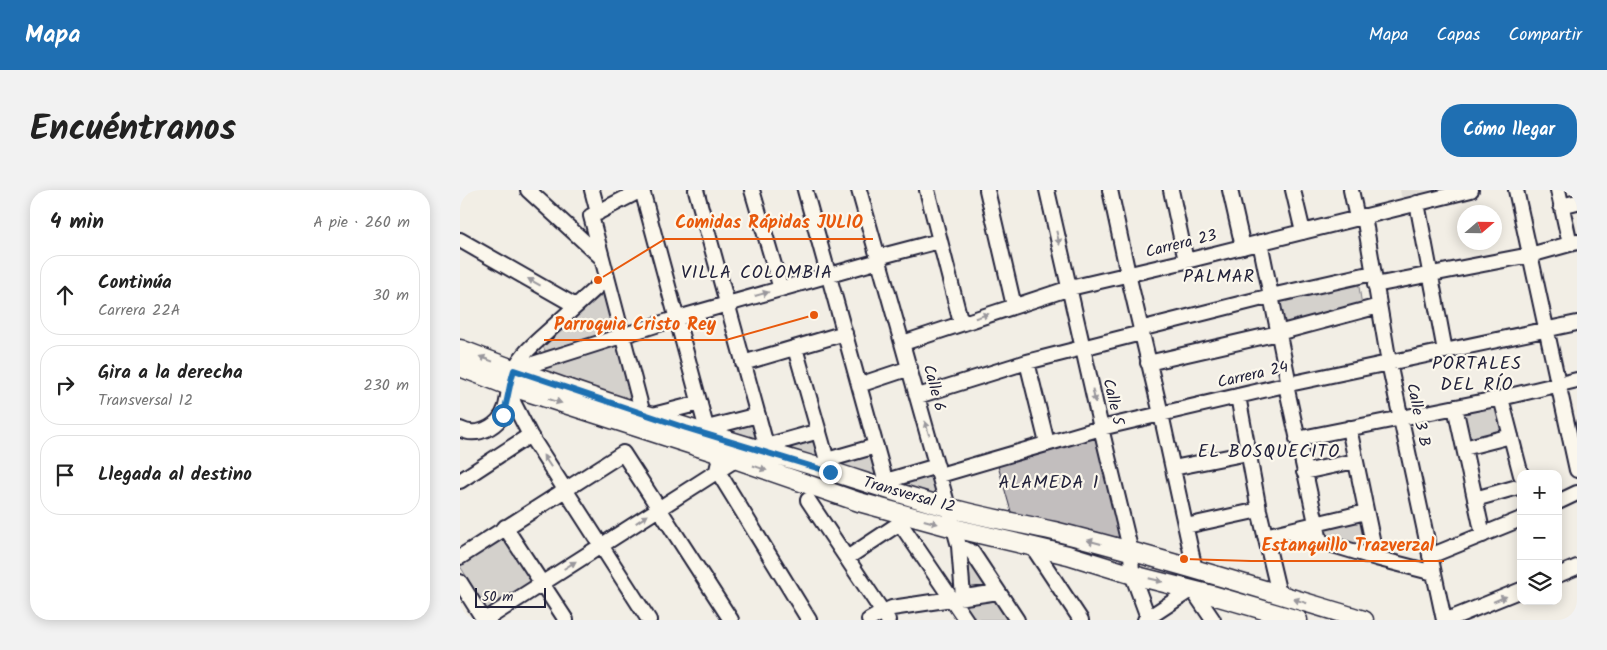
<!DOCTYPE html>
<html lang="es">
<head>
<meta charset="utf-8">
<style>
  :root { --surface:#fff; --page:#f2f2f2; --text:#222; --muted:#767676; --line:#e0e0e0; --accent:#1f6fb2 }
  body { margin:0; font-family:Kalam,sans-serif; background:var(--page); color:var(--text) }
  .controls { position:absolute; right:15px; bottom:15px; display:grid; overflow:hidden; border-radius:10px; box-shadow:0 2px 12px #0003 }
  .controls button { width:45px; height:45px; display:grid; place-items:center; padding:0; border:0; border-bottom:1px solid var(--line); background:var(--surface); color:var(--text); font:25px sans-serif }
  .compass { position:absolute; left:997px; top:15px; width:45px; height:45px; border-radius:50%; background:var(--surface); box-shadow:0 2px 12px #0003; rotate:70deg }
  .scale { position:absolute; left:15px; bottom:12px; width:71px; box-sizing:border-box; padding-left:5px; border:2px solid #22223b; border-top:0; font-size:14px; line-height:18px; white-space:nowrap; color:#22223b; -webkit-text-stroke:4px #fbf7ec; paint-order:stroke }
  .stop { position:absolute; width:15px; height:15px; margin:-11px; border:4px solid #1f6fb2; border-radius:50%; background:#fff }
  .stop.end { background:#1f6fb2; border-color:#fff; box-shadow:0 1px 5px #0008 }
  .list { margin:0; padding:0; list-style:none }
  h2 { display:flex; justify-content:space-between; align-items:center; height:65px; margin:0; padding:0 20px; font-size:21px }
  h2 small { font-size:16px; font-weight:400; color:var(--muted) }
  .list li { display:grid; grid-template-columns:32px 1fr auto; gap:15px; align-items:center; box-sizing:border-box; height:80px; margin:0 10px 10px; padding:0 10px; border:1px solid var(--line); border-radius:20px }
  .list b { display:block; font-size:19px; white-space:nowrap }
  .list p { margin:0; font-size:16px; white-space:nowrap; color:var(--muted) }
  .list em { font-size:16px; font-style:normal; color:var(--muted) }
  .icon { flex:none; width:28px; height:28px; fill:none; stroke:currentColor; stroke-width:2; stroke-linecap:round; stroke-linejoin:round }
  .map { position:relative; flex:none; width:1117px; height:430px; overflow:hidden; border-radius:20px }
  header { display:flex; align-items:center; gap:30px; box-sizing:border-box; height:70px; padding:0 25px; background:var(--accent); color:#fff }
  header strong { font-size:24px }
  nav { display:flex; gap:28px; margin-inline-start:auto; font-size:18px }
  .intro { display:flex; align-items:center; justify-content:space-between; box-sizing:border-box; height:120px; padding:0 30px }
  h1 { margin:0; font-size:35px }
  .button { padding:12px 22px; border-radius:20px; background:var(--accent); color:#fff; font-size:18px; font-weight:700 }
  main { display:flex; gap:30px; padding:0 30px }
  aside { flex:1; background:var(--surface); border-radius:20px; box-shadow:0 2px 12px #0003 }
  .map>svg:first-child { display:block }
  .built { fill:#e0dcd6 }
  .green { fill:#d4d1cc; stroke:#7b7a84 }
  .building { fill:#c2bebe; stroke:#22223b }
  .lines { fill:none; stroke-linecap:round; stroke-linejoin:round }
  .minor-casing { stroke:#22223b; stroke-width:18 }
  .major-casing { stroke:#22223b; stroke-width:21 }
  .minor { stroke:#fbf7ec; stroke-width:14 }
  .major { stroke:#fbf7ec; stroke-width:18 }
  .oneway { fill:#99979c }
  .route { stroke:#1f6fb2; stroke-width:6 }
  .labels { text-anchor:middle; dominant-baseline:central; stroke-width:4.5; stroke-linejoin:round; paint-order:stroke }
  .street-label { font-size:16px; fill:#22223b; stroke:#fbf7ec }
  .neighbourhood-label { font-size:18px; letter-spacing:1px; fill:#22223b; stroke:#fbf7ec }
  .leader { fill:none; stroke:#e8590c; stroke-width:2 }
  .callout-dot { fill:#e8590c; stroke:#fbf7ec; stroke-width:2 }
  .callout-label { font-size:18px; text-anchor:middle; font-weight:bold; fill:#e8590c; stroke:#fbf7ec; stroke-width:4.5; stroke-linejoin:round; paint-order:stroke }
</style>
</head>
<body>
<header>
<strong>Mapa</strong>
<nav><a>Mapa</a><a>Capas</a><a>Compartir</a></nav>
</header>
<div class="intro"><h1>Encuéntranos</h1><a class="button">Cómo llegar</a></div>
<main>
<aside>
<h2>4 min<small>A pie · 260 m</small></h2>
<ul class="list">
<li><svg class="icon" aria-label="ahead" viewBox="0 0 24 24"><path d="M12 20V5M6 11l6-6 6 6"/></svg><div><b>Continúa</b><p>Carrera 22A</p></div><em>30 m</em></li>
<li><svg class="icon" aria-label="right" viewBox="0 0 24 24"><path d="M7 20v-9h11M14 6l5 5-5 5"/></svg><div><b>Gira a la derecha</b><p>Transversal 12</p></div><em>230 m</em></li>
<li><svg class="icon" aria-label="arrive" viewBox="0 0 24 24"><path d="M6 21V4h12l-3 4 3 4H6"/></svg><div><b>Llegada al destino</b></div></li>
</ul>
</aside>
<div class="map">
<svg width="1117" height="430" viewBox="0 0 1117 430">
  <rect width="100%" height="100%" fill="#f2eee5"/>
  <filter id="ink" filterUnits="userSpaceOnUse"><feTurbulence type="fractalNoise" baseFrequency=".02" numOctaves="2"/><feDisplacementMap in="SourceGraphic" scale="10" xChannelSelector="R" yChannelSelector="G"/><feConvolveMatrix kernelMatrix="1 2 1 2 8 2 1 2 1" color-interpolation-filters="sRGB"/></filter>
  <g filter="url(#ink)">
    <path class="built" d="M940 0H982V3L942 12Z"/>
    <path class="green" d="M898 91 902 115 822 135 816 111Z
      M143 104 154 141 85 161 83 156Z
      M158 152 176 215 75 180Z
      M1036 213 1043 242 1007 251 1002 220Z
      M294 231 300 254 254 241Z
      M356 246 364 275 311 257Z
      M412 261 421 290 372 272Z
      M474 280 483 310 430 294Z
      M902 327 907 359 864 348 861 336Z
      M44 348 71 392 27 420 0 376V374Z
      M509 368 529 397 510 400Z
      M537 408 550 430H514L503 412Z"/>
    <path class="building" d="M639 246 665 353 552 325 538 276Z"/>
    <g class="lines">
      <defs>
        <path id="minor" d="M68 0 142 68
          M132 0 138 23
          M181 0 131 26 183 224
          M182 0 248 244
          M236 0 308 262
          M292 0 321 99
          M345 0 428 300
          M399 0 499 356 503 407
          M467 0 501 133
          M527 0 554 116
          M587 0 641 238 671 362 672 384 689 430
          M650 0 668 84 701 224 735 380
          M711 0 726 71
          M770 0 783 57
          M833 0 843 42
          M891 0 897 28
          M1056 0 1117 280
          M1098 0 1110 54
          M957 13 985 161
          M1101 16 1117 12
          M904 26 929 173 984 430
          M0 50 116 116
          M800 52 829 194
          M418 67 479 51
          M915 95 1070 65 1117 52
          M680 139 811 106 913 83
          M443 153 610 98 726 71 1011 0
          M335 158 370 281
          M567 172 587 253
          M283 173 385 143
          M688 173 818 143 919 116
          M54 180 218 128 419 71
          M399 195 450 178
          M826 195 860 351
          M49 196 54 214 70 245 189 430
          M458 206 567 172 681 143
          M778 206 799 320 819 404
          M1041 208 1061 285
          M995 217 1023 345
          M189 226 240 213
          M247 238 298 225
          M889 238 916 368
          M0 239C13 246 28 241 38 231 51 218 46 196 54 180 63 161 81 148 96 134 113 119 130 103 147 88
          M837 249 1041 208 1117 190
          M306 256 359 241
          M1004 258 1051 246
          M367 270 416 256
          M259 272 257 280 349 430
          M713 278 788 263
          M844 282 895 271
          M480 285 641 238 829 194 1117 133
          M0 291 70 245
          M426 291 477 276
          M1015 309 1061 296
          M348 310 428 430
          M1098 312 1117 303
          M726 336 799 320
          M45 337 106 430
          M826 341 916 368 974 383
          M805 346 906 322
          M499 356 512 362 557 430
          M572 356 621 430
          M970 366 1061 329
          M0 367 163 263 271 430
          M387 368 440 333 506 430
          M1098 385 1117 377
          M0 392 24 430
          M25 430 275 270
          M409 430 423 422 432 418 538 402
          M685 430 732 399 753 430
          M987 430 1061 400"/>
        <path id="major" d="M0 159C115 204 233 240 351 275 397 289 441 305 487 317 522 327 558 333 594 341 698 367 801 399 904 430
          M0 177 49 196 260 264 399 312 494 338 608 365 673 385 752 405 838 430"/>
      </defs>
      <use href="#minor" class="minor-casing"/>
      <use href="#major" class="major-casing"/>
      <use href="#minor" class="minor"/>
      <use href="#major" class="major"/>
    </g>
    <defs><path id="oneway-solid" d="M-6-.8H1V-3.2L6.5 0L1 3.2V.8H-6Z" transform="scale(1.25)"/></defs>
    <g class="oneway">
      <use href="#oneway-solid" transform="translate(598 48) rotate(77)"/>
      <use href="#oneway-solid" transform="translate(74 92) rotate(-151)"/>
      <use href="#oneway-solid" transform="translate(302 104) rotate(-16)"/>
      <use href="#oneway-solid" transform="translate(522 126) rotate(-18)"/>
      <use href="#oneway-solid" transform="translate(26 169) rotate(-159)"/>
      <use href="#oneway-solid" transform="translate(634 206) rotate(78)"/>
      <use href="#oneway-solid" transform="translate(95 211) rotate(18)"/>
      <use href="#oneway-solid" transform="translate(467 238) rotate(-106)"/>
      <use href="#oneway-solid" transform="translate(87 271) rotate(-123)"/>
      <use href="#oneway-solid" transform="translate(300 278) rotate(19)"/>
      <use href="#oneway-solid" transform="translate(182 329) rotate(-33)"/>
      <use href="#oneway-solid" transform="translate(471 332) rotate(15)"/>
      <use href="#oneway-solid" transform="translate(634 352) rotate(-165)"/>
      <use href="#oneway-solid" transform="translate(110 375) rotate(-32)"/>
      <use href="#oneway-solid" transform="translate(696 390) rotate(14)"/>
      <use href="#oneway-solid" transform="translate(1040 409) rotate(-22)"/>
      <use href="#oneway-solid" transform="translate(840 411) rotate(-163)"/>
    </g>
  </g>
  <g class="lines" filter="url(#ink)">
    <path class="route" d="M43 225C48 210 49 195 54 180L226 238 370 282"/>
  </g>
  <g class="labels">
    <g class="street-label">
      <text transform="translate(721 54) rotate(-14)">Carrera 23</text>
      <text transform="translate(793 185) rotate(-13)">Carrera 24</text>
      <text transform="translate(474 198) rotate(75)">Calle 6</text>
      <text transform="translate(653 212) rotate(77)">Calle 5</text>
      <text transform="translate(958 225) rotate(78)">Calle 3 B</text>
      <text transform="translate(449 305) rotate(16)">Transversal 12</text>
    </g>
    <g class="neighbourhood-label">
      <text x="297" y="83">VILLA COLOMBIA</text>
      <text x="759" y="87">PALMAR</text>
      <text x="1017" y="174">PORTALES<tspan x="1017" dy="21">DEL RÍO</tspan></text>
      <text x="809" y="262">EL BOSQUECITO</text>
      <text x="589" y="293">ALAMEDA 1</text>
    </g>
  </g>
  <path class="leader" d="M138 90L205 49H413M354 125L266 150H84M724 369L791 371H984"/>
  <g class="callout-dot">
    <circle cx="138" cy="90" r="5"/>
    <circle cx="354" cy="125" r="5"/>
    <circle cx="724" cy="369" r="5"/>
  </g>
  <g class="callout-label">
    <text x="309" y="38">Comidas Rápidas JULIO</text>
    <text x="175" y="140">Parroquia Cristo Rey</text>
    <text x="888" y="361">Estanquillo Trazverzal</text>
  </g>
</svg>
<div class="controls">
<button>+</button>
<button>−</button>
<button><svg class="icon" aria-label="layers" viewBox="0 0 24 24"><path d="M12 4l9 5-9 5-9-5zM3 14l9 5 9-5"/></svg></button>
</div>
<svg class="compass" viewBox="-18 -18 36 36"><path d="M0-13l5 13h-10z" fill="#e53935"/><path d="M0 13l5-13h-10z" fill="#767676"/></svg>
<div class="scale">50 m</div>
<div class="stop" style="left:43px;top:225px"></div>
<div class="stop end" style="left:370px;top:282px"></div>
</div>
</main>
</body>
</html>
